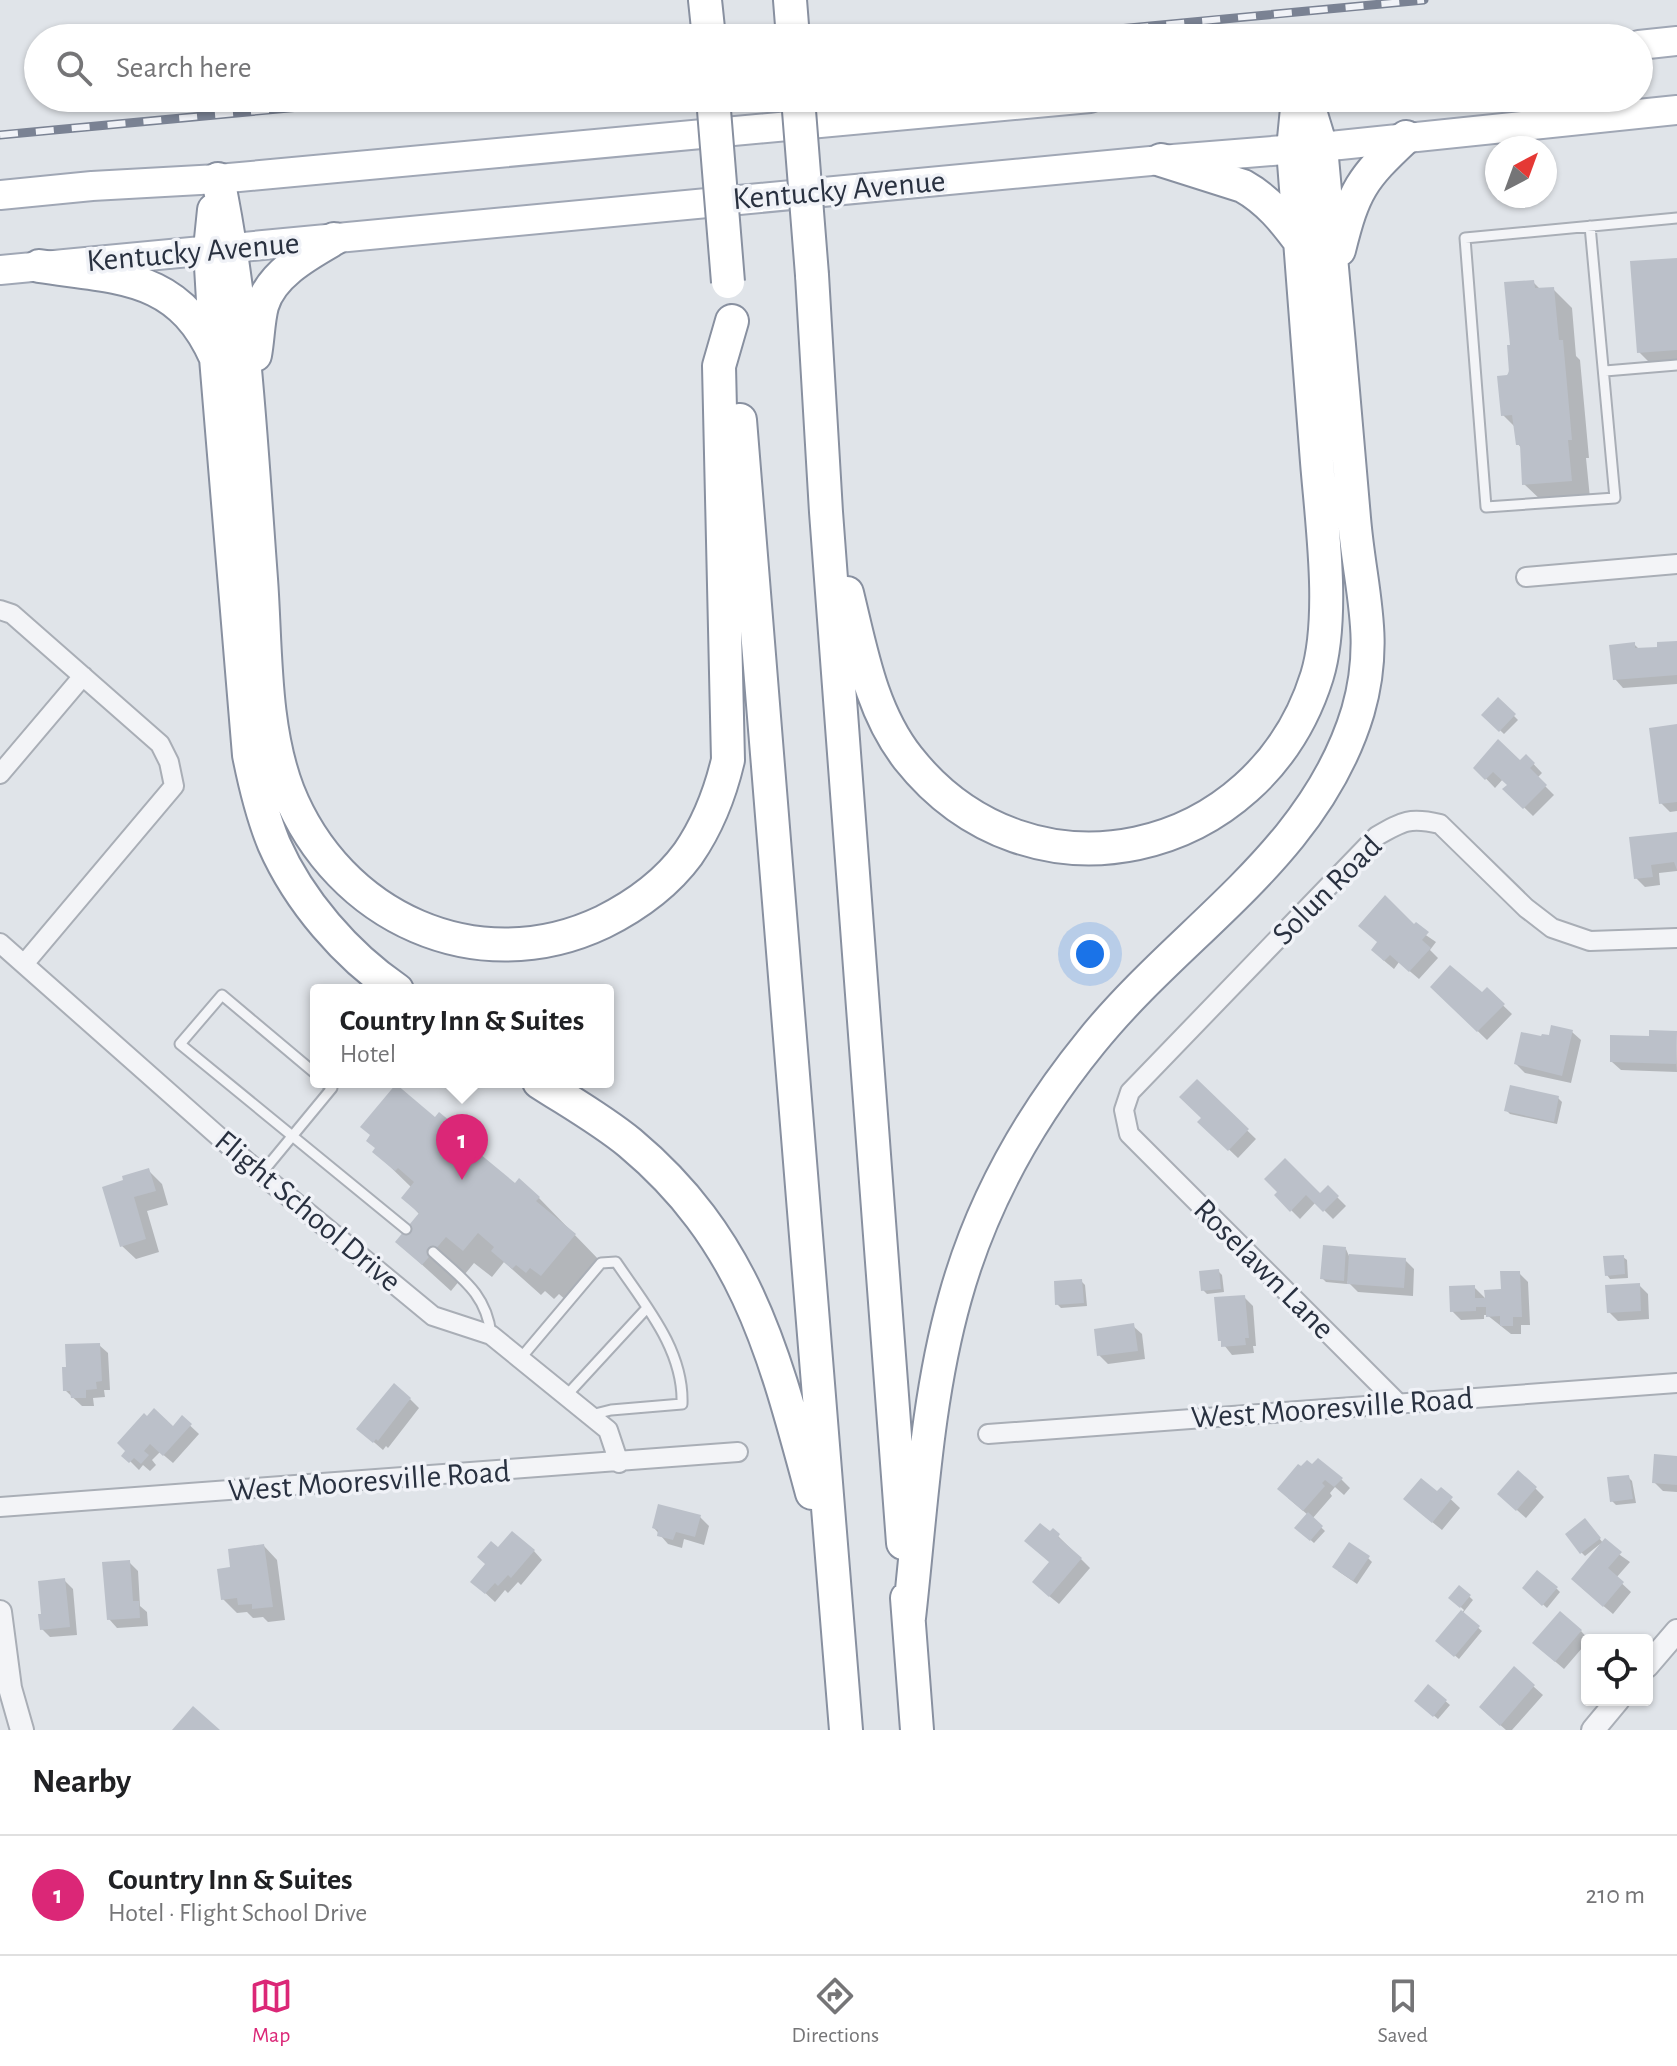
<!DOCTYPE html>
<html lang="en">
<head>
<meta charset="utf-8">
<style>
  :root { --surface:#fff; --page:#f6f6f6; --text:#202124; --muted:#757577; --line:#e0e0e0; --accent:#db2777 }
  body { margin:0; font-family:"Alegreya Sans",sans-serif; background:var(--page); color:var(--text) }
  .controls { position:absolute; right:24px; bottom:24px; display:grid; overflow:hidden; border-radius:8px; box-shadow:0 2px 6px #0004 }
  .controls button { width:72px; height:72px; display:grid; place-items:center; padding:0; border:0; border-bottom:2px solid var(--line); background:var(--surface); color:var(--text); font:40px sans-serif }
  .compass { position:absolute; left:1485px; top:136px; width:72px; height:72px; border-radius:50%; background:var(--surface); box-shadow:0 2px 6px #0004; rotate:41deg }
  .you { position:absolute; left:1090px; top:954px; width:28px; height:28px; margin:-20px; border:6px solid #fff; border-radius:50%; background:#1a73e8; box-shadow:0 0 0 12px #1a73e833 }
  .badge { display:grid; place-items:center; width:52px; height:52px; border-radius:50%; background:var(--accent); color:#fff; font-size:26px; font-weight:700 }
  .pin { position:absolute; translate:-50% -66px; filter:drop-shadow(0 2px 4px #0008) }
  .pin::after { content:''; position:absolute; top:42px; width:28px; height:24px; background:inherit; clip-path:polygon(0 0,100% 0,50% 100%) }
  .popup { position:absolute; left:310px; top:984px; width:304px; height:104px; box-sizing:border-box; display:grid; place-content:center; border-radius:8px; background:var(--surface); filter:drop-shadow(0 2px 6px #0005); font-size:26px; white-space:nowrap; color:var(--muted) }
  .popup b { font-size:30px; color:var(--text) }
  .popup::after { content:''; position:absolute; left:50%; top:100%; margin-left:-16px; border:16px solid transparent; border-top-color:var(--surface) }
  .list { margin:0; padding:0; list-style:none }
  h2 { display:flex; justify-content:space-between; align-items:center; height:104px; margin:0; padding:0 32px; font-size:34px }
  h2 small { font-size:26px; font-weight:400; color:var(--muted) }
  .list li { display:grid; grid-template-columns:52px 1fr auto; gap:24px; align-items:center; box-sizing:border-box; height:120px; padding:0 32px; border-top:2px solid var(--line) }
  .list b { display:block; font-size:30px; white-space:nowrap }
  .list p { margin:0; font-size:26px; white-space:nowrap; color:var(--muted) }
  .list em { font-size:26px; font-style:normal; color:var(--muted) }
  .icon { flex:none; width:44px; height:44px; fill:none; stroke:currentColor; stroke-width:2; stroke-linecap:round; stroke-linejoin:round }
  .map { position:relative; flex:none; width:1677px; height:1730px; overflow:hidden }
  .search { position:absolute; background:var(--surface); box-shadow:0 2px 6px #0004; left:24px; right:24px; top:24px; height:88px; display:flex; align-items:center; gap:20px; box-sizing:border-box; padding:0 28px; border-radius:44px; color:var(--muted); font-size:30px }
  .sheet { height:224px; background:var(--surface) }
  nav { display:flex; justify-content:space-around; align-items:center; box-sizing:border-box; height:112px; border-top:2px solid var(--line); background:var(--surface); font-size:22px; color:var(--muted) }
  nav a { display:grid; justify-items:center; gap:4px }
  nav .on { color:var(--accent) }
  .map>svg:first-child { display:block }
  .shadow { fill:#0003 }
  .building { fill:#bbc0c9 }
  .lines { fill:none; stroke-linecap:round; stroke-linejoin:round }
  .service-casing { stroke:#a9aeb6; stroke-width:13 }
  .minor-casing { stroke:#a9aeb6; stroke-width:22 }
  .tertiary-casing { stroke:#a9aeb6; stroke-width:26 }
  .primary-casing { stroke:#a0a7b5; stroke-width:32 }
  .motorway-casing { stroke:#8890a0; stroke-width:36 }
  .service { stroke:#f3f4f7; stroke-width:9 }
  .minor { stroke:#f3f4f7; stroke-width:18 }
  .tertiary { stroke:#f3f4f7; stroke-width:22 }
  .primary { stroke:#fff; stroke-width:28 }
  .motorway { stroke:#fff; stroke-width:32 }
  .rail-casing { stroke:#7a8293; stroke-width:9 }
  .rail { stroke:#f0f2f7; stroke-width:6; stroke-dasharray:18; stroke-linecap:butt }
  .motorway-bridge-casing { stroke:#8890a0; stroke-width:36; stroke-linecap:butt }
  .motorway-bridge { stroke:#fff; stroke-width:32 }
  .labels { text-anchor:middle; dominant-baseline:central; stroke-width:7; stroke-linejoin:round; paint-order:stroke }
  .street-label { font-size:32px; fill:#293140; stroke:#f0f2f7 }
</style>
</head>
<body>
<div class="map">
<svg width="1677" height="1730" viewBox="0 0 1677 1730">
  <rect width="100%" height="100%" fill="#e0e4e9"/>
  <path class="shadow" d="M1677 260V364L1653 366 1639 352Z
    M1533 282 1541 290 1553 289 1572 308 1576 356 1580 360 1589 458H1586L1590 498 1543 502 1524 484 1522 449 1518 444 1516 428 1503 415 1512 347Z
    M1677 643V684L1623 688 1615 679 1634 644 1640 650 1659 649Z
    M1498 700 1518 720 1504 734 1484 715Z
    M1677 726V811L1670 812 1661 803Z
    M1526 756 1542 773 1537 778 1554 795 1533 816 1505 789 1509 785 1503 779 1495 788 1476 768 1520 763Z
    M1677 834V871L1659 873 1660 885 1645 887 1636 878Z
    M1414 927 1436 942 1430 950 1438 958 1419 979 1399 962 1394 969 1382 959Z
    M1432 987 1482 994 1487 990 1512 1014 1487 1040Z
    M1572 1032 1581 1040 1571 1083 1525 1073 1516 1064 1543 1039Z
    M1676 1033 1677 1072 1621 1070 1612 1062 1650 1038Z
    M1197 1082 1256 1139 1238 1158 1200 1122 1203 1118Z
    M1558 1098 1562 1102 1557 1124 1510 1114 1506 1110Z
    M436 1119 459 1132 485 1161 515 1186 519 1181 539 1198 602 1263 569 1303 559 1294 554 1299 545 1291 541 1295 504 1262 492 1277 474 1263 451 1291 397 1242 420 1215 404 1198 412 1188 375 1152Z
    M148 1170 162 1184 168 1205 147 1211 159 1252 136 1259 122 1246 126 1182Z
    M1328 1188 1346 1206 1333 1219 1316 1202 1300 1219 1276 1195 1280 1192 1320 1196Z
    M1346 1249 1349 1256 1405 1260 1414 1269 1413 1296 1358 1292 1347 1281V1284L1326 1282 1322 1278Z
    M1623 1257 1627 1260 1628 1278 1610 1279 1607 1275Z
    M1218 1271 1222 1275 1224 1292 1207 1294 1203 1290Z
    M1519 1273 1528 1282 1530 1325H1521V1334H1511L1487 1315H1484V1319L1461 1320 1452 1311 1474 1287 1487 1300 1503 1291Z
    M1081 1281 1085 1285 1087 1306 1061 1308 1057 1304Z
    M1639 1285 1648 1294 1649 1319 1618 1321 1609 1312Z
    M1244 1297 1253 1306 1256 1346H1253L1254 1353 1232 1355 1220 1340Z
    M1133 1326 1142 1334 1145 1359 1108 1364 1099 1355Z
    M99 1345 108 1353 110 1390H104L105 1397 93 1398 94 1406H82L65 1390Z
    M410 1399 419 1408 388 1448 386 1446 383 1450 368 1437Z
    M182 1418 199 1434 173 1463 160 1452 152 1460 156 1465 150 1471 143 1465 139 1470 124 1455 148 1419 173 1429Z
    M1677 1458V1492L1663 1491 1654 1482Z
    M1301 1469 1341 1479 1350 1488 1344 1495 1335 1487 1330 1493 1332 1496 1312 1519 1325 1531 1314 1543 1297 1528 1308 1515 1288 1498Z
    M1628 1477 1632 1481 1636 1503 1616 1505 1612 1501Z
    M1535 1488 1544 1497 1526 1518 1509 1503Z
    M1441 1490 1460 1508 1442 1530 1415 1508Z
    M700 1517 709 1526 704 1545 684 1539 682 1548 668 1544 654 1528Z
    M1589 1525 1603 1543 1630 1562 1616 1578 1631 1592 1613 1614 1582 1588 1600 1544 1585 1556 1581 1552Z
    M1053 1531 1090 1568 1059 1604 1043 1591 1051 1563V1534Z
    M264 1546 277 1560 285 1620 268 1622 263 1617 253 1618 247 1612 237 1613 223 1599 232 1569Z
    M498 1550 534 1551 542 1560 521 1585 518 1582 508 1593 505 1590 495 1602 482 1590Z
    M1368 1558 1372 1562 1357 1584 1338 1571Z
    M129 1562 138 1571 140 1606 147 1612 148 1626 117 1628 109 1619Z
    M64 1580 73 1589 77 1635 50 1637 42 1629Z
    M1460 1588 1473 1600 1462 1614 1482 1631 1459 1659 1438 1641 1464 1610 1451 1598Z
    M1525 1588 1557 1589 1560 1592 1547 1608Z
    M1581 1631 1589 1640 1564 1669 1544 1652Z
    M1514 1669 1543 1695 1512 1730H1506L1490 1716Z
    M1428 1686 1450 1705 1438 1719 1420 1704Z"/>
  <path class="building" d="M1677 258V350L1637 353 1630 261Z
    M1534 280 1535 288 1554 287 1559 340H1563L1572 440H1568L1572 481 1522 485 1520 445H1516L1512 415 1501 416 1497 376 1507 375 1509 372 1507 345H1510L1504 282Z
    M1677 641V675L1613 680 1609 645 1635 642V648L1657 647V642Z
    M1498 697 1516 714 1499 732 1481 715Z
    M1677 724V802L1659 804 1649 728Z
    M1498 739 1520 760 1526 754 1535 763 1530 768 1547 785 1523 809 1502 789 1507 785 1493 772 1485 780 1473 768Z
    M1677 832V870L1674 862 1651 865 1653 877 1634 879 1629 837Z
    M1385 895 1414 924 1416 922 1429 932 1422 940 1431 948 1409 972 1390 955 1384 961 1371 950 1377 942 1358 926Z
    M1450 965 1482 992 1487 987 1505 1004 1477 1032 1430 987Z
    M1551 1025 1573 1030 1562 1076 1514 1064 1521 1032 1541 1036 1542 1034 1549 1035Z
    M1649 1030 1677 1031 1676 1064 1610 1062V1035L1649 1036Z
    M1197 1079 1249 1129 1228 1151 1197 1122 1201 1118 1179 1097Z
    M396 1084 435 1117 439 1112 461 1130 457 1135 515 1183 519 1178 540 1197 536 1201 576 1234 541 1276 530 1268 526 1273 516 1265 512 1269 491 1251 494 1247 478 1233 463 1251 446 1237 422 1265 395 1242 419 1213 401 1198 414 1182 398 1168 395 1171 372 1152 375 1148 366 1141 370 1135 360 1127Z
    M1510 1085 1559 1096 1554 1122 1504 1111Z
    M1285 1158 1320 1193 1328 1185 1339 1196 1323 1212 1306 1195 1290 1212 1274 1195 1277 1192 1264 1179Z
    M149 1168 156 1191 134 1197 146 1239 120 1247 102 1187 123 1180 122 1176Z
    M1323 1245 1346 1247 1344 1281 1320 1279Z
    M1349 1254 1406 1258 1404 1288 1347 1284Z
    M1624 1255 1625 1274 1605 1276 1603 1256Z
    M1219 1269 1221 1289 1201 1291 1199 1271Z
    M1500 1271H1520L1522 1317H1513V1326H1500V1316L1486 1317V1307H1476V1311L1450 1312 1449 1286 1475 1285V1298H1485L1484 1290 1501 1289Z
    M1082 1279 1084 1303 1055 1305 1054 1281Z
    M1640 1283 1641 1311 1607 1313 1605 1285Z
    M1245 1295 1249 1338H1245L1246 1345 1221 1347V1341H1218L1214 1297Z
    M1134 1323 1138 1351 1097 1356 1094 1329Z
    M100 1343 102 1381 96 1382 97 1389 86 1390V1398H71L70 1391H63L62 1367H66L65 1344Z
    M394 1383 411 1398 378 1441 376 1439 373 1443 356 1429Z
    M154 1408 173 1426 182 1415 192 1424 163 1456 150 1444 144 1451 149 1455 141 1464 134 1458 129 1463 121 1456 125 1451 117 1443 144 1413 147 1416Z
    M1654 1454 1677 1456V1485L1652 1483Z
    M1318 1458 1343 1478 1334 1487 1325 1480 1322 1483 1325 1486 1303 1511 1277 1489 1298 1464 1301 1466 1307 1460 1312 1464Z
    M1518 1470 1537 1487 1516 1511 1497 1494Z
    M1629 1475 1633 1499 1610 1502 1607 1477Z
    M1421 1478 1437 1491 1441 1487 1453 1497 1432 1523 1403 1499Z
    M658 1504 701 1515 695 1537 676 1532 673 1540 657 1536 658 1530 652 1528Z
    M1308 1512 1323 1526 1310 1541 1294 1528Z
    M1585 1518 1601 1538 1580 1554 1565 1534Z
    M1040 1523 1050 1531 1053 1528 1060 1534 1058 1537 1082 1558 1049 1597 1032 1582 1049 1562 1024 1541Z
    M512 1531 535 1550 511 1578 508 1575 498 1586 495 1583 485 1594 470 1582 485 1564 477 1557 491 1541 498 1547Z
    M1605 1538 1622 1552 1608 1568 1624 1582 1603 1607 1571 1579Z
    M1349 1542 1370 1556 1353 1581 1332 1567Z
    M264 1544 273 1607 252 1609V1604L238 1605 237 1598 221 1600 217 1569 230 1567 228 1549Z
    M130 1560 133 1601H139L140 1618 107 1620 102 1562Z
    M1537 1570 1558 1587 1542 1606 1522 1588Z
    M65 1578 70 1627 40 1630 38 1614H41L38 1581Z
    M1459 1585 1471 1595 1460 1608 1448 1598Z
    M1461 1610 1480 1626 1454 1657 1435 1641Z
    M1560 1611 1582 1630 1555 1662 1532 1643Z
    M1514 1666 1535 1685 1500 1726 1479 1707Z
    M1428 1684 1447 1700 1433 1717 1414 1701Z
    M193 1706 220 1730H172Z"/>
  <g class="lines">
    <defs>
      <path id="service" d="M1590 226 1615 498 1486 507 1465 238 1677 218
        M1605 371 1677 365
        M316 1074 222 995 180 1044 406 1229
        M261 1174 332 1088 325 1082
        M433 1252C461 1278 486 1293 491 1334
        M520 1359 601 1263 616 1262C645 1305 684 1350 682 1404L611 1410 591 1415
        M566 1396 647 1308"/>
      <path id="minor" d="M1526 577 1677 564
        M0 610 12 614 160 744 169 762 174 786 24 964
        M0 774 83 676
        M0 943 261 1174 433 1316 491 1335 608 1430 619 1463
        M1399 1404 1129 1134 1124 1110 1130 1092 1377 836C1403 821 1410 817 1440 824L1526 908 1552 928 1590 941 1677 938
        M988 1434 1677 1383
        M0 1507 738 1452"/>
      <path id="tertiary" d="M0 1612 10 1688 22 1730
        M1647 1666 1677 1631
        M1593 1730 1618 1700"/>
      <path id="primary" d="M1639 45 1677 41
        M0 195 92 186 218 179 1090 98
        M0 270 1161 160 1321 147 1677 110"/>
      <path id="motorway" d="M705 0 709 38
        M790 0 793 38
        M1161 160 1243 186C1268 200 1284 220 1301 243
        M218 179C245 311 251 446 261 579 266 648 263 726 288 791 338 917 477 982 603 922 635 906 666 884 688 854 708 825 720 794 728 760L719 366 732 321
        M214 210 210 249 216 352
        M1339 250C1354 190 1361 179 1406 137
        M39 266C119 278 179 274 216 358L249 755C255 785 262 815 274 844 299 901 346 955 397 990
        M812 275 826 512 903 1543
        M255 355C258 339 258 321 262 306 271 274 308 254 334 239
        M740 420 846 1730
        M847 593C861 650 871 711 908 758 1030 912 1260 859 1317 676 1335 617 1322 524 1317 462 1309 358 1301 253 1293 149L1298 98
        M539 1082C570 1102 602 1120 630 1143 747 1241 774 1353 812 1493
        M907 1598 917 1730
        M909 1618C921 1512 926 1401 955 1298 981 1204 1030 1117 1091 1042 1181 930 1315 855 1358 711 1379 638 1360 590 1354 518 1344 394 1332 271 1321 147L1306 98"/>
    </defs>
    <use href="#service" class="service-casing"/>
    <use href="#minor" class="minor-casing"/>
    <use href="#tertiary" class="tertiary-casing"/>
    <use href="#primary" class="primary-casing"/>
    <use href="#motorway" class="motorway-casing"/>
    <use href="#service" class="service"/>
    <use href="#minor" class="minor"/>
    <use href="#tertiary" class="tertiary"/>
    <use href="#primary" class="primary"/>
    <use href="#motorway" class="motorway"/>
    <defs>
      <path id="rail" d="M1023 38 1424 0
        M0 135 397 98"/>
    </defs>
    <use href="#rail" class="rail-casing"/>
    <use href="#rail" class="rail"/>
    <defs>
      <path id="motorway-bridge" d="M713 98 728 282
        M798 98 812 275"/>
    </defs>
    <use href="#motorway-bridge" class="motorway-bridge-casing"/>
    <use href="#motorway-bridge" class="motorway-bridge"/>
  </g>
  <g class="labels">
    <g class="street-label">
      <text transform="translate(839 190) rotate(-5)">Kentucky Avenue</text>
      <text transform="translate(193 252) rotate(-5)">Kentucky Avenue</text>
      <text transform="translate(1327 890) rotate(-45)">Solun Road</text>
      <text transform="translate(308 1211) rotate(40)">Flight School Drive</text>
      <text transform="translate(1264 1269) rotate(45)">Roselawn Lane</text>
      <text transform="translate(1332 1408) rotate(-4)">West Mooresville Road</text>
      <text transform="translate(369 1481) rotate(-4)">West Mooresville Road</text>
    </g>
  </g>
</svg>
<div class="controls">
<button><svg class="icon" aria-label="locate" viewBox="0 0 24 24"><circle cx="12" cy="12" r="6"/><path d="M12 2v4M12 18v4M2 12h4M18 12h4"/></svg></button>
</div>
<svg class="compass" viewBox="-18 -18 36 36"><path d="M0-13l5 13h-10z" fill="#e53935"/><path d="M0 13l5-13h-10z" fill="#757577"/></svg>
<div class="you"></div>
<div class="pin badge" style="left:462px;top:1180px">1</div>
<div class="popup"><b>Country Inn &amp; Suites</b>Hotel</div>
<div class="search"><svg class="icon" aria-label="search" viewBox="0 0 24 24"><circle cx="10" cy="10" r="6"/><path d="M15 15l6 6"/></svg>Search here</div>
</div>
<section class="sheet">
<h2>Nearby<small></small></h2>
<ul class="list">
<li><span class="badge">1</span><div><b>Country Inn &amp; Suites</b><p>Hotel · Flight School Drive</p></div><em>210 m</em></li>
</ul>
</section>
<nav>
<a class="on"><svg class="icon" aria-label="map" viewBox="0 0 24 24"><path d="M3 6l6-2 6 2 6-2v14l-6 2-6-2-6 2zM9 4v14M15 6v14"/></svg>Map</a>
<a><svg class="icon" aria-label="directions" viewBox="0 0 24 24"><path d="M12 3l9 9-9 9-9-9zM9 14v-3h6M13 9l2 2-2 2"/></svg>Directions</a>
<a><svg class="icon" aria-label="saved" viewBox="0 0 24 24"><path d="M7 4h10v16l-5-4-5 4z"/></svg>Saved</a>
</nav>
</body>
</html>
